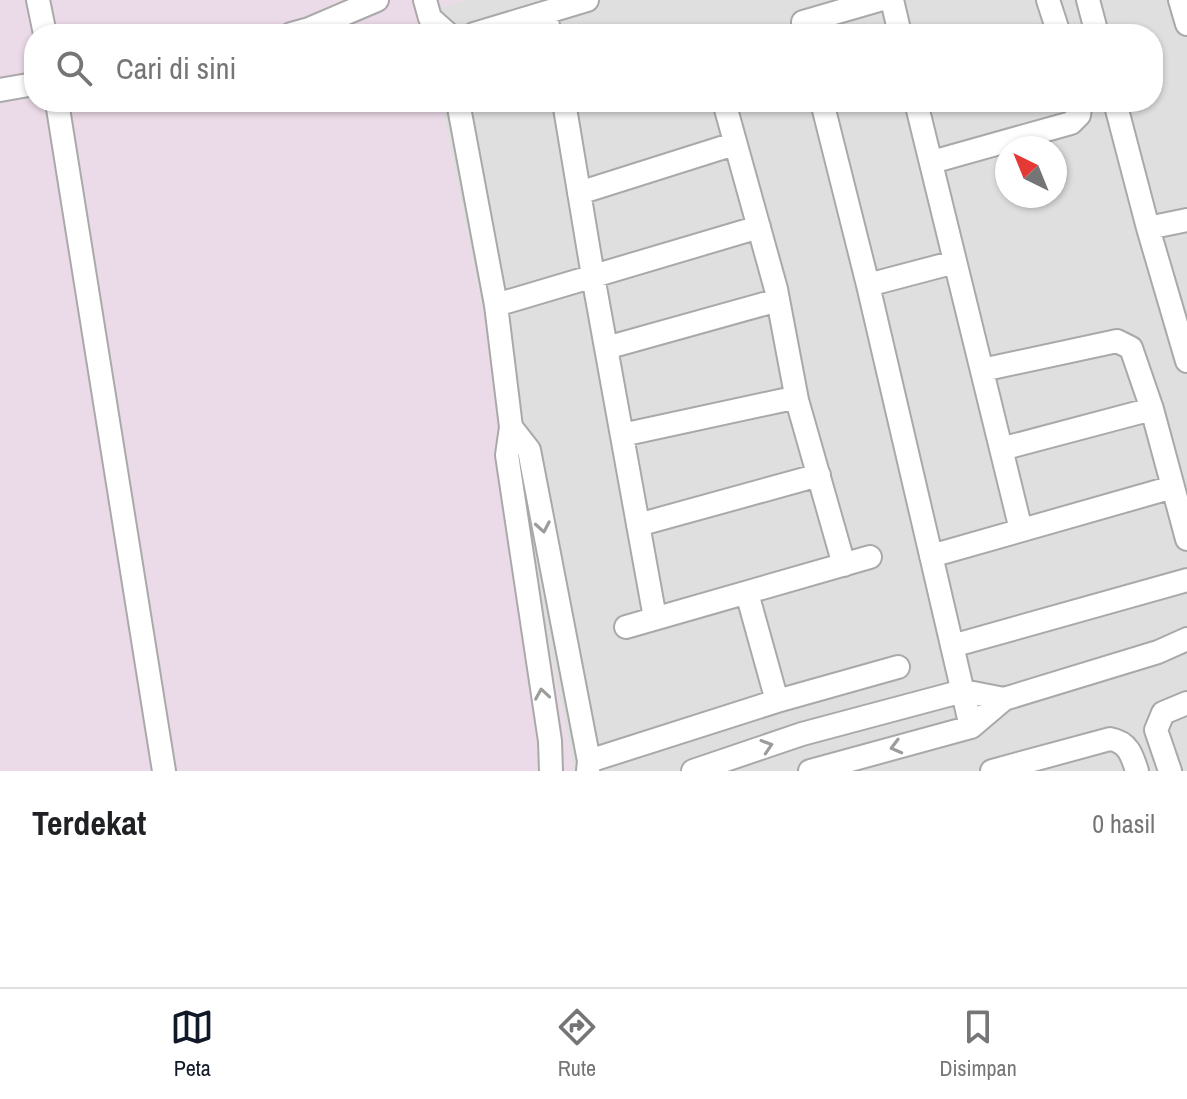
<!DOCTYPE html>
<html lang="id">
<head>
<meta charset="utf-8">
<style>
  :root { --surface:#fff; --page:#f6f6f6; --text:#202124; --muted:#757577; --line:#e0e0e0; --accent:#111827 }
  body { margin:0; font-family:"Archivo Narrow",sans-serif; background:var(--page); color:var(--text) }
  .compass { position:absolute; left:995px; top:136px; width:72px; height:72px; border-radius:50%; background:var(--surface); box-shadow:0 2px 6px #0004; rotate:317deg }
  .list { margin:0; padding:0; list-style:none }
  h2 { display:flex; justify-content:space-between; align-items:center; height:104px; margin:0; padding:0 32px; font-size:34px }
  h2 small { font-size:26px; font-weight:400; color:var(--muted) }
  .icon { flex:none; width:44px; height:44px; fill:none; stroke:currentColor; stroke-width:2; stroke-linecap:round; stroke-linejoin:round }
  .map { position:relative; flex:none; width:1187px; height:771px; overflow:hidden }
  .search { position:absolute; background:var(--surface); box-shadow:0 2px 6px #0004; left:24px; right:24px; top:24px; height:88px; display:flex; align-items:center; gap:20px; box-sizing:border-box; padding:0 28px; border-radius:32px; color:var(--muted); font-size:30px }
  .sheet { height:216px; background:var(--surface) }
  nav { display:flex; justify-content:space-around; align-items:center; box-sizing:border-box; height:112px; border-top:2px solid var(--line); background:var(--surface); font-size:22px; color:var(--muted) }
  nav a { display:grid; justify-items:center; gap:4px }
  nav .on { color:var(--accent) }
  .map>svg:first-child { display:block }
  .residential { fill:#e0dfdf; fill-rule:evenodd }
  .industrial { fill:#ebdbe8 }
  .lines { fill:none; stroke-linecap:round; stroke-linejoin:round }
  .minor-casing { stroke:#a9a9a9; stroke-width:26 }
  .minor { stroke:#fff; stroke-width:22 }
  .oneway { stroke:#9c9c9c }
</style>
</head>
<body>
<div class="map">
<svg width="1187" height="771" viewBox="0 0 1187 771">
  <rect width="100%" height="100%" fill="#f2efe9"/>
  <path class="residential" d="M465 0H1187V771H574L441 102H1153V34H428L423 13ZM1007 148H1055V196H1007Z"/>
  <path class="industrial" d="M0 0H465L424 13 428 34H34V102H441L574 771H0Z"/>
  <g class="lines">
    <defs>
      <path id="minor" d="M38 0 45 34
        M425 0 430 18 448 34
        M892 0 900 34
        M1048 0 1059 34
        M1088 0 1097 34
        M1180 0 1187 24
        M545 13 550 34
        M803 22 879 0
        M291 34 309 29 377 0
        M474 34 587 0
        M0 90 34 84
        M57 102 164 771
        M458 102 496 305 511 427 507 455 550 741 551 771
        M564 102 593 276 655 618
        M724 102 776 289 797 400
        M822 102 868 285 971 727
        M916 102 1021 530
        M1115 102 1148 228 1187 361
        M932 162 1071 123 1079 115 1081 102
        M579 193 734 144
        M1148 228 1187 220
        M868 285 955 262
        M496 305 759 227
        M606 348 778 300
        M982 370 1117 341 1131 348 1152 409 1187 539
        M511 427 529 450 589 761 588 771
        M622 435 784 400H797L844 565
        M1001 449 1152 409
        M638 525 819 475
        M931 556 1173 487
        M747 593 777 701
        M626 627 870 557
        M952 646 1187 580
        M589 761 777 701 898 667
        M693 771 802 734 963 691 1004 699
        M810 771 971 727 1004 699 1158 652 1187 639
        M992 771 1110 739C1128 742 1132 755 1137 771
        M1170 771 1156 730 1163 713 1187 703"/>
    </defs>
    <use href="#minor" class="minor-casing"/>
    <use href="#minor" class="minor"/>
  </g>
  <defs><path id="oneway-chevron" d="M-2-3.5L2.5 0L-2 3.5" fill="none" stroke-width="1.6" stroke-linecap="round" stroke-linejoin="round" transform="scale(2)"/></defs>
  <g class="oneway">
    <use href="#oneway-chevron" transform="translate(543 527) rotate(80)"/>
    <use href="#oneway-chevron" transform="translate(542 694) rotate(-99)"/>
    <use href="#oneway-chevron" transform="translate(767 746) rotate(-18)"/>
    <use href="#oneway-chevron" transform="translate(896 747) rotate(165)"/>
  </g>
</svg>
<svg class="compass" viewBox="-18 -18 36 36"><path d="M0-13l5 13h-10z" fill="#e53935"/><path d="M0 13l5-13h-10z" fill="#757577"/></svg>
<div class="search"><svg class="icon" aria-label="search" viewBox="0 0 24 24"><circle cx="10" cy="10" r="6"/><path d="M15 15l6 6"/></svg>Cari di sini</div>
</div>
<section class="sheet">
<h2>Terdekat<small>0 hasil</small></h2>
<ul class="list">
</ul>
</section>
<nav>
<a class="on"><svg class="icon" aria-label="map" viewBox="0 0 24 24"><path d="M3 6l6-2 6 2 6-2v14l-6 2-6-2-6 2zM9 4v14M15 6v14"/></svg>Peta</a>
<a><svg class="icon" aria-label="directions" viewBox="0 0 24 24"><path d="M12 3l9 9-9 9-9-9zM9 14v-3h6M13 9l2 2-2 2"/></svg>Rute</a>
<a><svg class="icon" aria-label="saved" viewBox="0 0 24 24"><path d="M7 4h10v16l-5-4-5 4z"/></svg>Disimpan</a>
</nav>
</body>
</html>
